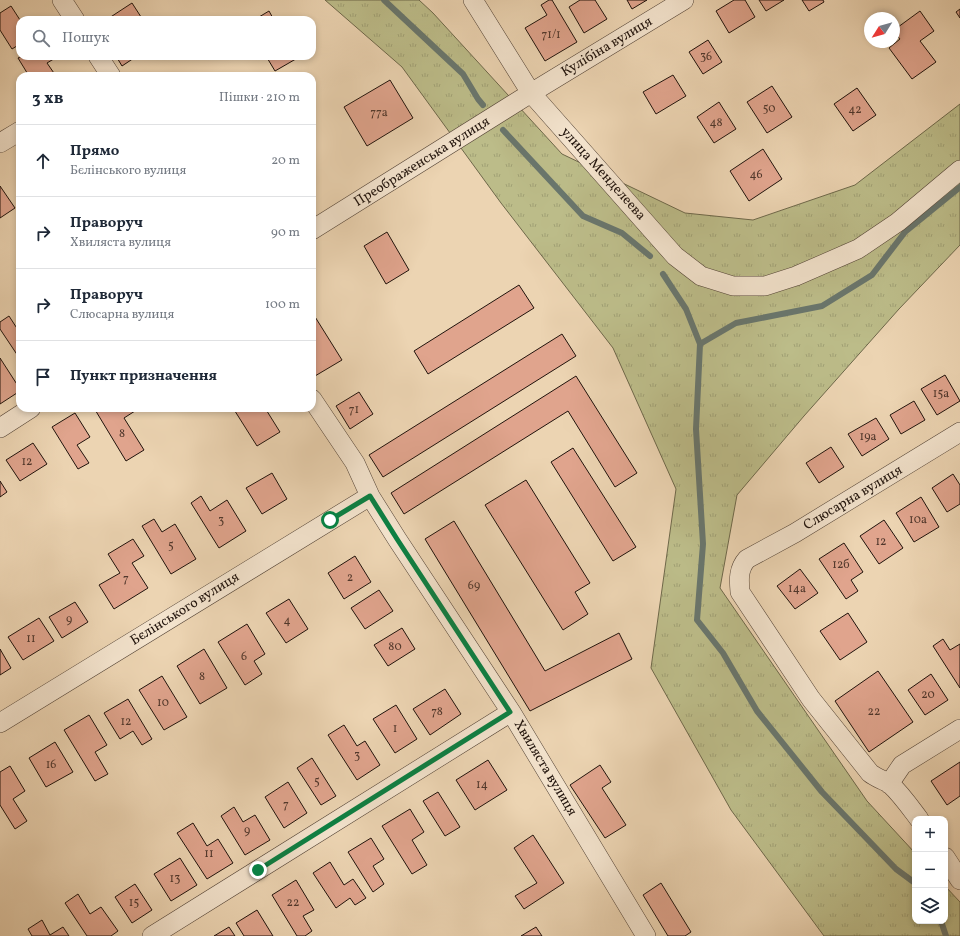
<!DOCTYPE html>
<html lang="uk">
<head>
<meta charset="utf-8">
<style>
  :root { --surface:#fff; --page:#f2f2f3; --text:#1f2937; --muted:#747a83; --line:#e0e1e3 }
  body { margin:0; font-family:Vollkorn,serif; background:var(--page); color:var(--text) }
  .controls { position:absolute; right:12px; bottom:12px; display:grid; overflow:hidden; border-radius:8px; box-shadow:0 2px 6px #0003 }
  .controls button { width:36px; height:36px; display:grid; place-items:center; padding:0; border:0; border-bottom:1px solid var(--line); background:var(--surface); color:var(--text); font:20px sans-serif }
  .compass { position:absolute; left:864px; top:12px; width:36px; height:36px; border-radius:50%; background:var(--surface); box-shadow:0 2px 6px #0003; rotate:233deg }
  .stop { position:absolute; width:12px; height:12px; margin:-9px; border:3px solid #0b8043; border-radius:50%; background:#fff }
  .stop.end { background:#0b8043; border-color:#fff; box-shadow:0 1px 4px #0008 }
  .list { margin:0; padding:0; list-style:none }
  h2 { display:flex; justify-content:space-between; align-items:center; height:52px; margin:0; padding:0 16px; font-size:17px }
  h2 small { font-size:13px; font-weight:400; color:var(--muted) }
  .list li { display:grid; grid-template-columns:26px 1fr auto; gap:12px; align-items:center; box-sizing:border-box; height:72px; padding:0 16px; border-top:1px solid var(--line) }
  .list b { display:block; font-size:15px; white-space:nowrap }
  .list p { margin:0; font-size:13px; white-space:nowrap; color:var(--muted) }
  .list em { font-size:13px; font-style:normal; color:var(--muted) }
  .icon { flex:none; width:22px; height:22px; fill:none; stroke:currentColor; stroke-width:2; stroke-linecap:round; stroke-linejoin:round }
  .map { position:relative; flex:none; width:960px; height:936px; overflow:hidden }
  .search { position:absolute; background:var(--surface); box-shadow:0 2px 6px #0003; left:16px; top:16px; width:300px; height:44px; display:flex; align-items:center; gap:10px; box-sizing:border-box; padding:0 14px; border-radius:12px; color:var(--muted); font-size:15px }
  .panel { position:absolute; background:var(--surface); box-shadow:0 2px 6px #0003; left:16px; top:72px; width:300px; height:340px; border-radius:12px }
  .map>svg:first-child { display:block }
  .grass { fill:url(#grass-tufts); stroke:#6e684a }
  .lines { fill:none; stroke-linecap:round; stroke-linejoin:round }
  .stream { stroke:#69766d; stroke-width:6 }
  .building { fill:#e0a48d; stroke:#20130c }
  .minor-casing { stroke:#534336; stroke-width:20 }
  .minor { stroke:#f3e3cd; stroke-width:19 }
  .route { stroke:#0b8043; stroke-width:5 }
  .labels { text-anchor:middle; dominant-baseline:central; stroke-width:3; stroke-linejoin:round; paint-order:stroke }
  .number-label { font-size:12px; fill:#50372c }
  .street-label { font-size:14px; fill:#20130c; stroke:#f3e3cd }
</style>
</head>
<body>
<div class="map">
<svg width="960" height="936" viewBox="0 0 960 936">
  <defs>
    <pattern id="grass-tufts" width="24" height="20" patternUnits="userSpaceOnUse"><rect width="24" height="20" fill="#bcbc89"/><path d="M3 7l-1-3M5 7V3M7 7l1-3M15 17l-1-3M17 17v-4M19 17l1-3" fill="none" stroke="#a1a175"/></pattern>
  </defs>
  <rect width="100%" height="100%" fill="#ecd4b2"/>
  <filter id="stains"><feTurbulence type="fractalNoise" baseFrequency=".005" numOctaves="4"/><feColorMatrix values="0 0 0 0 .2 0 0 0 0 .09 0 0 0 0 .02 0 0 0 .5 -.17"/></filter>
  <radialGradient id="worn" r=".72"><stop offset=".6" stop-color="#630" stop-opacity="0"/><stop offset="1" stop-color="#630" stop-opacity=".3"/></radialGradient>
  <path class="grass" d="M325 0H419L433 13 562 154 685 213 753 220 855 185 960 104V245L899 309 804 416 737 495 720 588 867 801 915 853V921H945V886L960 902V936H824L731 810 651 668 676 489 613 348 501 203 402 67Z"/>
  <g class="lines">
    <path class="stream" d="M384 0 463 74 478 99 483 105
      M503 130 583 216 622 233 650 256
      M663 274 686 309 700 344 696 429 703 544 697 620 723 653 757 711 822 792 896 869 915 883
      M700 344 736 323 822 306 872 275 905 232 960 187
      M941 921 946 936"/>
  </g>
  <path class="building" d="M549 0H552L577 42 545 61 525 28 547 15 541 5Z
    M580 0H595L607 19 584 33 569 7Z
    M627 0H647L632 9Z
    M734 0H745L755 17 729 33 716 11Z
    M759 0H784L766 11Z
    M802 0H823L824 2 809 11Z
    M132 3 143 20H106Z
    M11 6 20 20V44L12 49 0 30V13Z
    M960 9V18L956 12Z
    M269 11 274 20H254Z
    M920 11 934 31 920 41 936 62 912 79 889 48 900 39 894 32V30Z
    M708 40 722 62 703 74 689 52Z
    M22 56H56L57 57 47 63 56 76H29L18 58Z
    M116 56H137L122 66Z
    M266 56H301L275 71Z
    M673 75 686 96 656 114 643 92Z
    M390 80 413 118 367 146 344 107Z
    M772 86 792 117 767 133 747 102Z
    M857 88 876 115 853 131 834 104Z
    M719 102 736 129 714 143 697 117Z
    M763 149 782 179 749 201 730 171Z
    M0 186 15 208 0 218Z
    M387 232 409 270 386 284 364 246Z
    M519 285 534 308 428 374 414 351Z
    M312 312 342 360 315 376 312 371Z
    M9 316 20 333V359L0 329V322Z
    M562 334 576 356 383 477 369 455Z
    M0 358 20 389V391L0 404Z
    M945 375 960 401 937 415 921 389Z
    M576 376 637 473 615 487 568 411 404 514 391 493Z
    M359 392 373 414 350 429 336 406Z
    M914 401 925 420 901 434 890 415Z
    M94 408H133L135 411 124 418 144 450 126 461Z
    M233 408H265L280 432 257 446Z
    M75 413 90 437 77 445 89 463 78 469 52 427Z
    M876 418 889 439 862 456 848 434Z
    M33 443 47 464 20 481 6 460Z
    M831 447 844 467 819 483 806 463Z
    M573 448 636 547 613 561 551 462Z
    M272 473 287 499 262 514 246 488Z
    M953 474 960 485V504L947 512 932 488Z
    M526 480 590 583 575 592 588 614 563 630 485 505Z
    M0 481 7 492 0 497Z
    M201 496 210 511 227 500 246 531 219 548 191 503Z
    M921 497 939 527 914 542 896 513Z
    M154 519 162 532 175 524 196 559 171 574 142 526Z
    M884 520 903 548 879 564 860 536Z
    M454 521 545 671 619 633 632 659 530 711 425 539Z
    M133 539 144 556 132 563 148 588 114 609 99 585 120 573 108 554Z
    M844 543 863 572 851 580 858 591 846 599 819 559Z
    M355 556 371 582 344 599 328 573Z
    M800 569 818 593 795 609 777 586Z
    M379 590 393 611 365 629 351 608Z
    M289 599 308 629 286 643 266 613Z
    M75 602 88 622 62 638 49 617Z
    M848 613 867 642 840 660 820 631Z
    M39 618 54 641 23 660 8 637Z
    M247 624 265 654 254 661 262 674 245 685 218 642Z
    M402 628 415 649 388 666 374 645Z
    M943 639 950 650 960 644V688L933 646Z
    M0 649 11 668 0 675Z
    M204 649 227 688 200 704 177 666Z
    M878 671 913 722 869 752 835 701Z
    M931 674 948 700 925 715 908 690Z
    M162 676 187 717 164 730 139 690Z
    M445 689 461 714 430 735 413 709Z
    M128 699 152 739 142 745 133 731 120 739 104 713Z
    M396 705 417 739 395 753 373 719Z
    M89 715 107 745 95 752 108 774 95 781 64 730Z
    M344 725 357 746 365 741 380 765 357 780 328 735Z
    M55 742 73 772 46 787 29 758Z
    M312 758 336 796 321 805 297 768Z
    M488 760 507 790 475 810 456 780Z
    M960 762V796L947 805 931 781Z
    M600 765 611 782 602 788 626 825 605 838 570 785Z
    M10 766 25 791 13 799 27 821 15 829 0 805V772Z
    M288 782 307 813 284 828 265 797Z
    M438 792 460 827 445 836 423 801Z
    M234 807 243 822 255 815 270 840 245 855 221 816Z
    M410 809 424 832 412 840 427 865 412 874 382 826Z
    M193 823 207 846 218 839 233 863 207 879 177 833Z
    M533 835 564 883 524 909 515 896 537 883 514 848Z
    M371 838 384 859 373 866 384 884 373 892 348 852Z
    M180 858 197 885 171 901 154 874Z
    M330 862 344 885 353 879 366 898 355 905 350 898 336 908 313 873Z
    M296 880 314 910 303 916 312 931 305 936H297L272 895Z
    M661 883 691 932 685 936H668L643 895Z
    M135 884 152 910 132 923 115 897Z
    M78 894 90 914 101 907 118 931 111 936H87L65 903Z
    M257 910 273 936H244L236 923Z
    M42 920 50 935 63 927 69 936H32L28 929Z
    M229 927 235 936H214Z
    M536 927 542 936H521Z"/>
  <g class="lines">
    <defs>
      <path id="minor" d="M62 0 75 20
        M473 0 531 93 675 256 701 276 733 286H765L796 276 858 249 898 222 960 170
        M98 56 111 76
        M0 143 20 131
        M312 230 531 93 684 0
        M312 399 355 463 370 496 397 539 511 712 646 936
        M0 428 31 408
        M0 723 370 496
        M889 784 902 765 960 729
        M919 819C910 807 901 794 890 784 884 780 876 778 870 773L811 699 740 592C739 580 738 569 747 559L795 533 960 432
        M945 857 960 880
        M152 936 511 712"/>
    </defs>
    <use href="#minor" class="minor-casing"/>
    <use href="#minor" class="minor"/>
  </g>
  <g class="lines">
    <path class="route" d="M258 870 510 712 397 539 370 496 330 520"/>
  </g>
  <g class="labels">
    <g class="number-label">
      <text x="551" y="35">71/1</text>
      <text x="706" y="57">36</text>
      <text x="769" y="109">50</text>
      <text x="855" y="110">42</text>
      <text x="379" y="113">77а</text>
      <text x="716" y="123">48</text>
      <text x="756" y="175">46</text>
      <text x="941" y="394">15а</text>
      <text x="354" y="410">71</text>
      <text x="122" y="434">8</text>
      <text x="868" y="437">19а</text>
      <text x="27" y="462">12</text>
      <text x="918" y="520">10а</text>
      <text x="221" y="521">3</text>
      <text x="881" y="542">12</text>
      <text x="171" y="546">5</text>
      <text x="841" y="565">12б</text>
      <text x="350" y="578">2</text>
      <text x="126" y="579">7</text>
      <text x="474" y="586">69</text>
      <text x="797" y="589">14а</text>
      <text x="69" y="620">9</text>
      <text x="287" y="621">4</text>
      <text x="31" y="639">11</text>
      <text x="395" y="647">80</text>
      <text x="244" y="657">6</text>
      <text x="202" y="677">8</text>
      <text x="928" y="695">20</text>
      <text x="163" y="703">10</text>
      <text x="437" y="712">78</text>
      <text x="874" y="712">22</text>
      <text x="126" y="722">12</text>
      <text x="395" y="729">1</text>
      <text x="357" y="756">3</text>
      <text x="51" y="765">16</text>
      <text x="317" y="782">5</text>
      <text x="482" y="785">14</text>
      <text x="286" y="805">7</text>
      <text x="247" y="831">9</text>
      <text x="209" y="854">11</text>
      <text x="175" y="879">13</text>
      <text x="134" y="903">15</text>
      <text x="293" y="903">22</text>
    </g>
    <g class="street-label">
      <text transform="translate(607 47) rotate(-31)">Кулібіна вулиця</text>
      <text transform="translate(422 162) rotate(-32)">Преображенська вулиця</text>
      <text transform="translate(603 174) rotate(48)">улица Менделеева</text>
      <text transform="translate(853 498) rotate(-31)">Слюсарна вулиця</text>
      <text transform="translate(185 609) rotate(-32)">Бєлінського вулиця</text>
      <text transform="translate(545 768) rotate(59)">Хвиляста вулиця</text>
    </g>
  </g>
  <rect width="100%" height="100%" filter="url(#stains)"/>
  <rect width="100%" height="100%" fill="url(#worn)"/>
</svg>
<div class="controls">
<button>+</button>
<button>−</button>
<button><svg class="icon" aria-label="layers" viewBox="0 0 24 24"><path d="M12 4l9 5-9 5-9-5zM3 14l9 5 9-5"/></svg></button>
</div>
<svg class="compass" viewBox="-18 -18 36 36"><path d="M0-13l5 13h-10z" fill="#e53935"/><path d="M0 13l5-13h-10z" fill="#747a83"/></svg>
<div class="stop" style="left:330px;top:520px"></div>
<div class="stop end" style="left:258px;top:870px"></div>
<div class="search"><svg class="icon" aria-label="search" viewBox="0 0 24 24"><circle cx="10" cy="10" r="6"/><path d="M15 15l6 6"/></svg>Пошук</div>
<section class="panel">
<h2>3 хв<small>Пішки · 210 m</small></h2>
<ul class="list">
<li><svg class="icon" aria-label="ahead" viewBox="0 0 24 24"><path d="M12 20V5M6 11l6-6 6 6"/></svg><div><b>Прямо</b><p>Бєлінського вулиця</p></div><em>20 m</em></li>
<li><svg class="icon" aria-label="right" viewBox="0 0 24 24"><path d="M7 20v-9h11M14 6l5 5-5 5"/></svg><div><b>Праворуч</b><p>Хвиляста вулиця</p></div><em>90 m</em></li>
<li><svg class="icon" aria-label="right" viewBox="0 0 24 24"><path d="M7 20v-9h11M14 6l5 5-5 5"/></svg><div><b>Праворуч</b><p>Слюсарна вулиця</p></div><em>100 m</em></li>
<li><svg class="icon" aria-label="arrive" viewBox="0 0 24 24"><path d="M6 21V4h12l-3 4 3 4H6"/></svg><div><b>Пункт призначення</b></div></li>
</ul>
</section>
</div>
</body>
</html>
